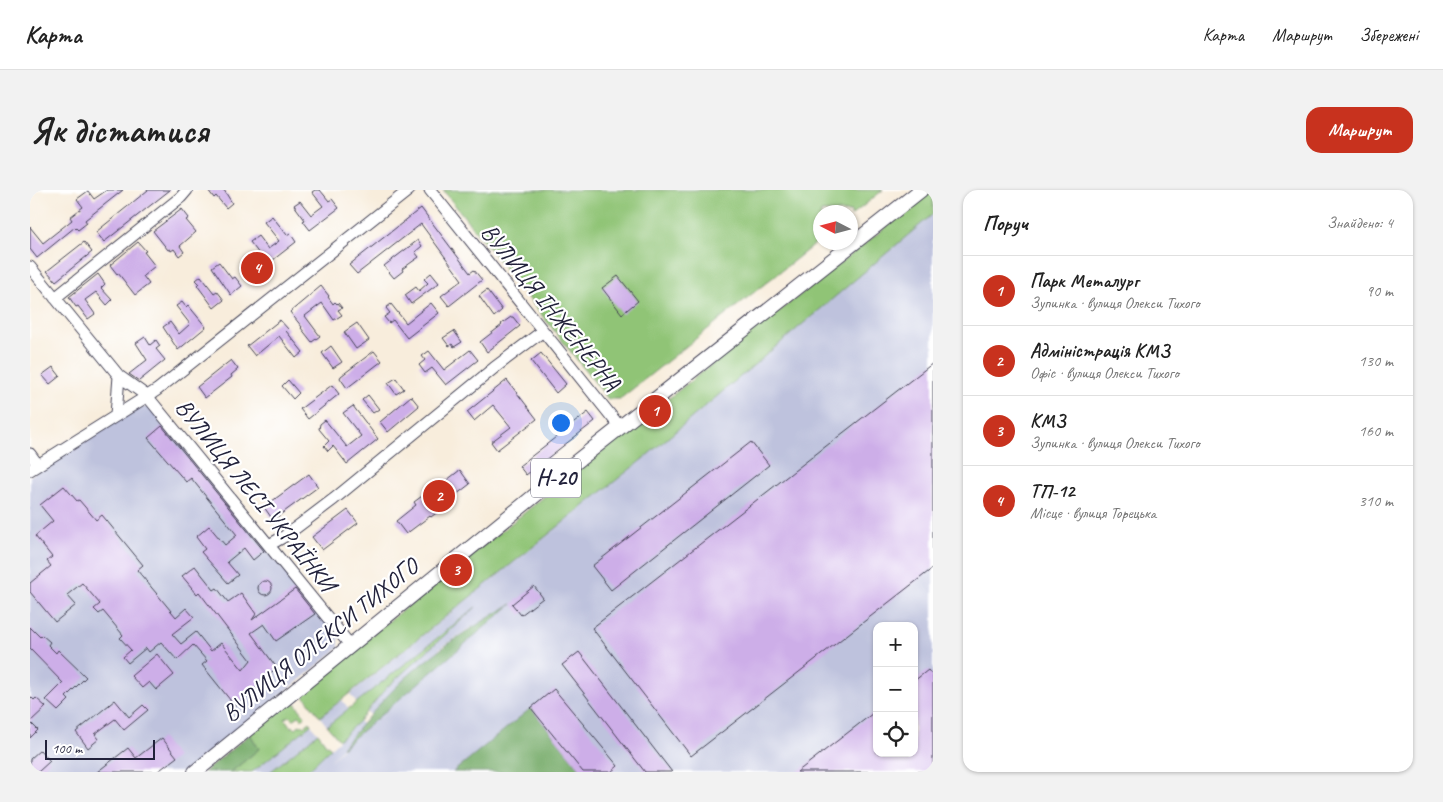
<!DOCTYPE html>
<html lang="uk">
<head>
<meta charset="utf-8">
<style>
  :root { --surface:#fff; --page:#f2f2f2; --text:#222; --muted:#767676; --line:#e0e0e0; --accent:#c8321e }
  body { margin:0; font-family:Caveat,sans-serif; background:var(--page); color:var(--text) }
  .controls { position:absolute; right:15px; bottom:15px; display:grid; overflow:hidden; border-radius:10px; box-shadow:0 1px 4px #0004 }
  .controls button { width:45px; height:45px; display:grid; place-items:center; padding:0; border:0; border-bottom:1px solid var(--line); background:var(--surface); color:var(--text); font:25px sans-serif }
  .compass { position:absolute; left:783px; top:15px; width:45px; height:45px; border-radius:50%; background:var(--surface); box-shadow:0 1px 4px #0004; rotate:276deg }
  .scale { position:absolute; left:15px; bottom:12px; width:110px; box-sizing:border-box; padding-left:5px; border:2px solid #22223b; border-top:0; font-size:14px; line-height:18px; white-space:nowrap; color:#22223b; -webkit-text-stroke:4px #fff; paint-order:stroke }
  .you { position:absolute; left:530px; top:232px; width:18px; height:18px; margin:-12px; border:4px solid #fff; border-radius:50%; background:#1a73e8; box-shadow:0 0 0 8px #1a73e833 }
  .badge { display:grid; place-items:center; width:32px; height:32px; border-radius:50%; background:var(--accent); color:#fff; font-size:16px; font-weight:700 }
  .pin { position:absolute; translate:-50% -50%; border:2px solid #fff; box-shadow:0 1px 5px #0006 }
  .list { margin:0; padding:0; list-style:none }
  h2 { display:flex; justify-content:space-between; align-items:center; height:65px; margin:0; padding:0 20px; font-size:21px }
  h2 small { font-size:16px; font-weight:400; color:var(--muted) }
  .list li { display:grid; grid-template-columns:32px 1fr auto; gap:15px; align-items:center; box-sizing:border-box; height:70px; padding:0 20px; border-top:1px solid var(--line) }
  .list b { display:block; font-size:19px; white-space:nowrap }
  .list p { margin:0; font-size:16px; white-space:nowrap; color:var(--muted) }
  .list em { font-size:16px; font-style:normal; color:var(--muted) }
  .icon { flex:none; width:28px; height:28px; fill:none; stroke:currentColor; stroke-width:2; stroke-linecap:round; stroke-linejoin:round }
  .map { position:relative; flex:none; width:903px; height:582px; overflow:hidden; border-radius:15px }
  header { display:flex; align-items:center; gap:30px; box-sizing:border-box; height:70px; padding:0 25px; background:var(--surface); border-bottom:1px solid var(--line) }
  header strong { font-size:24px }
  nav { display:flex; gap:28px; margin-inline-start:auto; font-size:18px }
  .intro { display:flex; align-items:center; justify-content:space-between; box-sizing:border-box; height:120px; padding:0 30px }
  h1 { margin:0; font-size:35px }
  .button { padding:12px 22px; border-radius:15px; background:var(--accent); color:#fff; font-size:18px; font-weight:700 }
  main { display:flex; gap:30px; padding:0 30px }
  aside { flex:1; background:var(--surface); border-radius:15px; box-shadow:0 1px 4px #0004 }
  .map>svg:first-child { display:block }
  .industrial { fill:#bec2dd; fill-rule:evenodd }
  .green { fill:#90c476; stroke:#597358 }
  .forest { fill:#74aa67; stroke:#4b6651 }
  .building { fill:#cdaee8 }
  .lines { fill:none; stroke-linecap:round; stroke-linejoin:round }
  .minor-casing { stroke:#424053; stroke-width:13 }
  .major-casing { stroke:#424053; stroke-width:16 }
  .minor { stroke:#fff; stroke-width:11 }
  .major { stroke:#fff; stroke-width:14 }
  .labels { text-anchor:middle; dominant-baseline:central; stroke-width:4.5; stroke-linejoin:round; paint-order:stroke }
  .shield { fill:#fff; stroke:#646476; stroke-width:1 }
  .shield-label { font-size:22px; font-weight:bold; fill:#22223b }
  .street-label { font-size:24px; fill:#22223b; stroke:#fff }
</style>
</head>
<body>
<header>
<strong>Карта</strong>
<nav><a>Карта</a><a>Маршрут</a><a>Збережені</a></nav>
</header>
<div class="intro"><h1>Як дістатися</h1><a class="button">Маршрут</a></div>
<main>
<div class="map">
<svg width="903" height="582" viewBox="0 0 903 582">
  <rect width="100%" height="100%" fill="#fff"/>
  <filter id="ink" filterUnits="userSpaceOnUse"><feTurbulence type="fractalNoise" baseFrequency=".02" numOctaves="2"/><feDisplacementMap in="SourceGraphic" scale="10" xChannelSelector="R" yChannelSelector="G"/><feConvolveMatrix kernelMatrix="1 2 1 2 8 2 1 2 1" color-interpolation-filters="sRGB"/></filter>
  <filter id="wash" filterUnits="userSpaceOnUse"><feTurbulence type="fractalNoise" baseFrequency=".0096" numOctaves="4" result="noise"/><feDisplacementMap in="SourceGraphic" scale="20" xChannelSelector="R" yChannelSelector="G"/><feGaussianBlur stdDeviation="1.12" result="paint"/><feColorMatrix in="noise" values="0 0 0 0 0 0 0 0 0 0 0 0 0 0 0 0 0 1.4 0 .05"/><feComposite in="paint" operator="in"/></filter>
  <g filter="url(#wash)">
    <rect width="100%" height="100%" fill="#f8eddc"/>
    <path class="industrial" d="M903 24V582H553L501 518 423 582H295L292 579 288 582H276L329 531 333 535 300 571 319 552 443 436 412 457 361 502 341 525 337 522 356 498 436 425 327 513 320 504 614 268ZM847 436H884V563H847Z
      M107 217H121L309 447V458L157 582H0V286Z
      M312 510 319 519 297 536 290 527Z
      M281 535 288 543 240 582H222Z"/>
    <path class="green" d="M413 0H853L821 26V22H791L790 50 590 209H578Z
      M903 0V24L614 268 290 527 274 506V499L549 279Z
      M446 417 356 498 329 531 309 550 297 536Z
      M259 512 265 513 275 526 272 529 269 526 263 530 259 526 255 529 261 537 263 536 265 539 269 535 271 536 273 534 275 536 280 532 281 535 222 582H201L229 559 220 544Z
      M288 543 296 554 301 558 276 582H240Z"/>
    <path class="forest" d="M482 414 319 552 313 558 312 557C329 539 344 519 361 502 396 466 438 439 482 414Z
      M501 518 553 582H423Z
      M220 544 229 559 201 582H174Z"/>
    <g id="blocks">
      <path class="building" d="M77 0H93L55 30 57 33 48 40 45 37 7 68 0 59V37L13 53 42 30 40 27 53 17 47 9 58 1 64 9Z
        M118 0H140L74 52 66 42Z
        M178 0H194L202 13 196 18 186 6 184 8Z
        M285 0H290L299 11 302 9 309 18 280 40 273 31 275 30 264 15 270 11 281 25 293 16 282 2Z
        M391 18 440 83 444 80 452 90 419 116 411 106 432 90 391 34 327 84 319 75Z
        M152 19 159 28 156 30 166 42 150 56 154 62 149 66 144 59 141 61 140 59 138 60 123 41Z
        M242 26 257 45 260 43 266 52 225 84 221 78 233 69 220 52 228 46 238 59 249 51 234 32Z
        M388 50 392 56 385 62 389 67 372 79 373 81 364 88 354 76Z
        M54 52 62 62 26 91 17 81Z
        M108 52 116 61 114 62 125 76 113 86 119 94 105 105 88 83 87 84 80 75Z
        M189 72 202 89 205 87 212 96 201 105 182 77Z
        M401 83 409 93 381 114 375 105 386 97 389 101 398 93 394 89Z
        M68 84 75 94 71 98 82 110 77 115 66 102 55 110 65 124 58 129 48 116 46 117 39 107Z
        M171 86 184 103 187 101 194 110 184 118 167 95 169 93 166 90Z
        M588 86 608 111 592 124 572 98Z
        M291 96 299 106 298 107 303 114 305 112 307 114 308 113 312 118 308 120 312 125 304 130 292 113 275 126 290 146 282 152 271 138 272 137 260 122Z
        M457 100 472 120 464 127 449 106Z
        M152 112 156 117 158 115 176 137 148 160 133 137 140 132 149 144 160 134 146 116Z
        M401 113 409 123 377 148 363 130 359 133 354 127 360 123 356 118 361 114 376 133Z
        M481 127H483L490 136 457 162 450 152 472 135 471 134Z
        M250 130 258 139 256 141 273 162 266 168 249 146 225 166 217 156Z
        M327 133 339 150 326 159 314 142Z
        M424 141 432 152 424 157 422 154 419 156 413 148Z
        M115 147 120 155 126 150 130 156 126 159 135 170 109 191 99 184 117 170 106 153Z
        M301 156 312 172 303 178 292 163Z
        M440 160 448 170 416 195 402 178 395 183 389 175 395 170 392 166 399 161 414 180Z
        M344 161 352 171 317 198 310 188 311 186Z
        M511 163 536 194 526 203 501 171Z
        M201 170 208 179 201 185 202 187 175 208 167 197Z
        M903 173V378L661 566 562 438Z
        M23 177 30 186 20 194 12 185Z
        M366 188 374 199 366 204 358 193Z
        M258 190 269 203 263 209 252 196Z
        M477 190 507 229 467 260 461 252 481 237 463 215 444 231 437 222Z
        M302 195 309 204 278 229 270 219Z
        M338 205 349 219 343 223 332 210Z
        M381 206 389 216 358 242 350 232Z
        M323 216 348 249 317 274 303 256 298 261 294 256 299 251 289 239 290 234 295 230 317 257 331 246 313 223Z
        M558 222 565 231 496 285 489 276Z
        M132 236 234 361 223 370 214 358 197 372 208 385 198 393 171 362 175 359 166 347 179 336 195 355 207 345 161 288 156 292 118 248Z
        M721 252 739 275 581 400 562 376Z
        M430 280 440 294 413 315 414 317 401 327 400 326 376 344 366 331 386 315 384 312 403 298 404 300Z
        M279 284 288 297 243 330 234 317Z
        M34 296 47 311 49 310 66 330 72 325 113 375 107 380 146 427 156 418 164 427 142 444 151 454 166 442 181 461 191 453 213 480 221 470 169 402 167 404 152 386 165 376 184 400 187 398 198 412 211 403 226 424 222 430 265 399 285 424 246 451 234 434 221 443 247 478 230 491 232 493 205 516 172 475 177 471 163 455 147 470 131 452 119 462 116 458 98 473 93 467 101 460 90 448 93 445 73 421 69 424 64 419 70 414 52 393 37 405 46 415 25 432 0 402V393L21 376 17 371 22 367 5 346 23 331 10 315Z
        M318 320 328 333 292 360 282 347Z
        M228 398a7 7 0 1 1 14 0a7 7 0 1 1-14 0Z
        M504 396 513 408 491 425 482 414Z
        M0 437 10 447 12 445 20 452 18 455 26 463 28 460 56 487 36 507 39 510 28 521 16 510 33 493 0 459Z
        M549 462 642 582H615L532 475Z
        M127 464 144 485 126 500 119 492 112 498 101 486Z
        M898 480 903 486V579L899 582H767L847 520V563H884V491Z
        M524 499 588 576 581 582H553L501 518Z
        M0 506 4 510 6 508 16 517 0 532 8 540 0 548Z
        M85 510 99 527 113 515 118 520 94 540 85 529 65 544 69 549 58 558 46 542Z
        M132 548 147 567 127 582H67L98 558 106 568Z
        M10 560 20 571 8 582H0V569Z"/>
    </g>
  </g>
  <g filter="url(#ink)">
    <use href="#blocks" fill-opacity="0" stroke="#424053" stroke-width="1"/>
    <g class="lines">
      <defs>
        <path id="minor" d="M400 0 590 237
          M0 77 89 186 117 206 320 455
          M25 108 151 7 157 0
          M86 225 89 186
          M0 264 8 275
          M0 280 127 200 379 0
          M239 355 255 346 304 309 464 178 513 141"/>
        <path id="major" d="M165 582 546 272 891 0"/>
      </defs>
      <use href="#minor" class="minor-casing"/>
      <use href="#major" class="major-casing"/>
      <use href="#minor" class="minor"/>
      <use href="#major" class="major"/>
    </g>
  </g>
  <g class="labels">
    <rect class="shield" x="501" y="268.5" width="50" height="39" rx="4"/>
    <g class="shield-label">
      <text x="526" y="288">Н-20</text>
    </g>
    <g class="street-label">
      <text transform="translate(521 117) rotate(51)">ВУЛИЦЯ ІНЖЕНЕРНА</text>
      <text transform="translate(226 305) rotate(51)">ВУЛИЦЯ ЛЕСІ УКРАЇНКИ</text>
      <text transform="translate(290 450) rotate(-39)">ВУЛИЦЯ ОЛЕКСИ ТИХОГО</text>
    </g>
  </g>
</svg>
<div class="controls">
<button>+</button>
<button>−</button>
<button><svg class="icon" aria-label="locate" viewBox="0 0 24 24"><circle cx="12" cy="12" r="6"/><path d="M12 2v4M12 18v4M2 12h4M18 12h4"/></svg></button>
</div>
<svg class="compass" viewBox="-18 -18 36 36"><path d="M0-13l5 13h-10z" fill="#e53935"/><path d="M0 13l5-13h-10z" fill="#767676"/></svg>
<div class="scale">100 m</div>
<div class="you"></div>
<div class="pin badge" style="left:625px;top:221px">1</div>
<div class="pin badge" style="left:409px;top:306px">2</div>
<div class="pin badge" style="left:426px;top:380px">3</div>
<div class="pin badge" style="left:227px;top:78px">4</div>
</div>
<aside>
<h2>Поруч<small>Знайдено: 4</small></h2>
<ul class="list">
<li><span class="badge">1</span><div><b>Парк Металург</b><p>Зупинка · вулиця Олекси Тихого</p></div><em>90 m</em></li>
<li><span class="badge">2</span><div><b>Адміністрація КМЗ</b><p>Офіс · вулиця Олекси Тихого</p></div><em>130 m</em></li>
<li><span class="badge">3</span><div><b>КМЗ</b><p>Зупинка · вулиця Олекси Тихого</p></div><em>160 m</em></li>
<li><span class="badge">4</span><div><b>ТП-12</b><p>Місце · вулиця Торецька</p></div><em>310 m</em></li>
</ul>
</aside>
</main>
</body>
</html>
